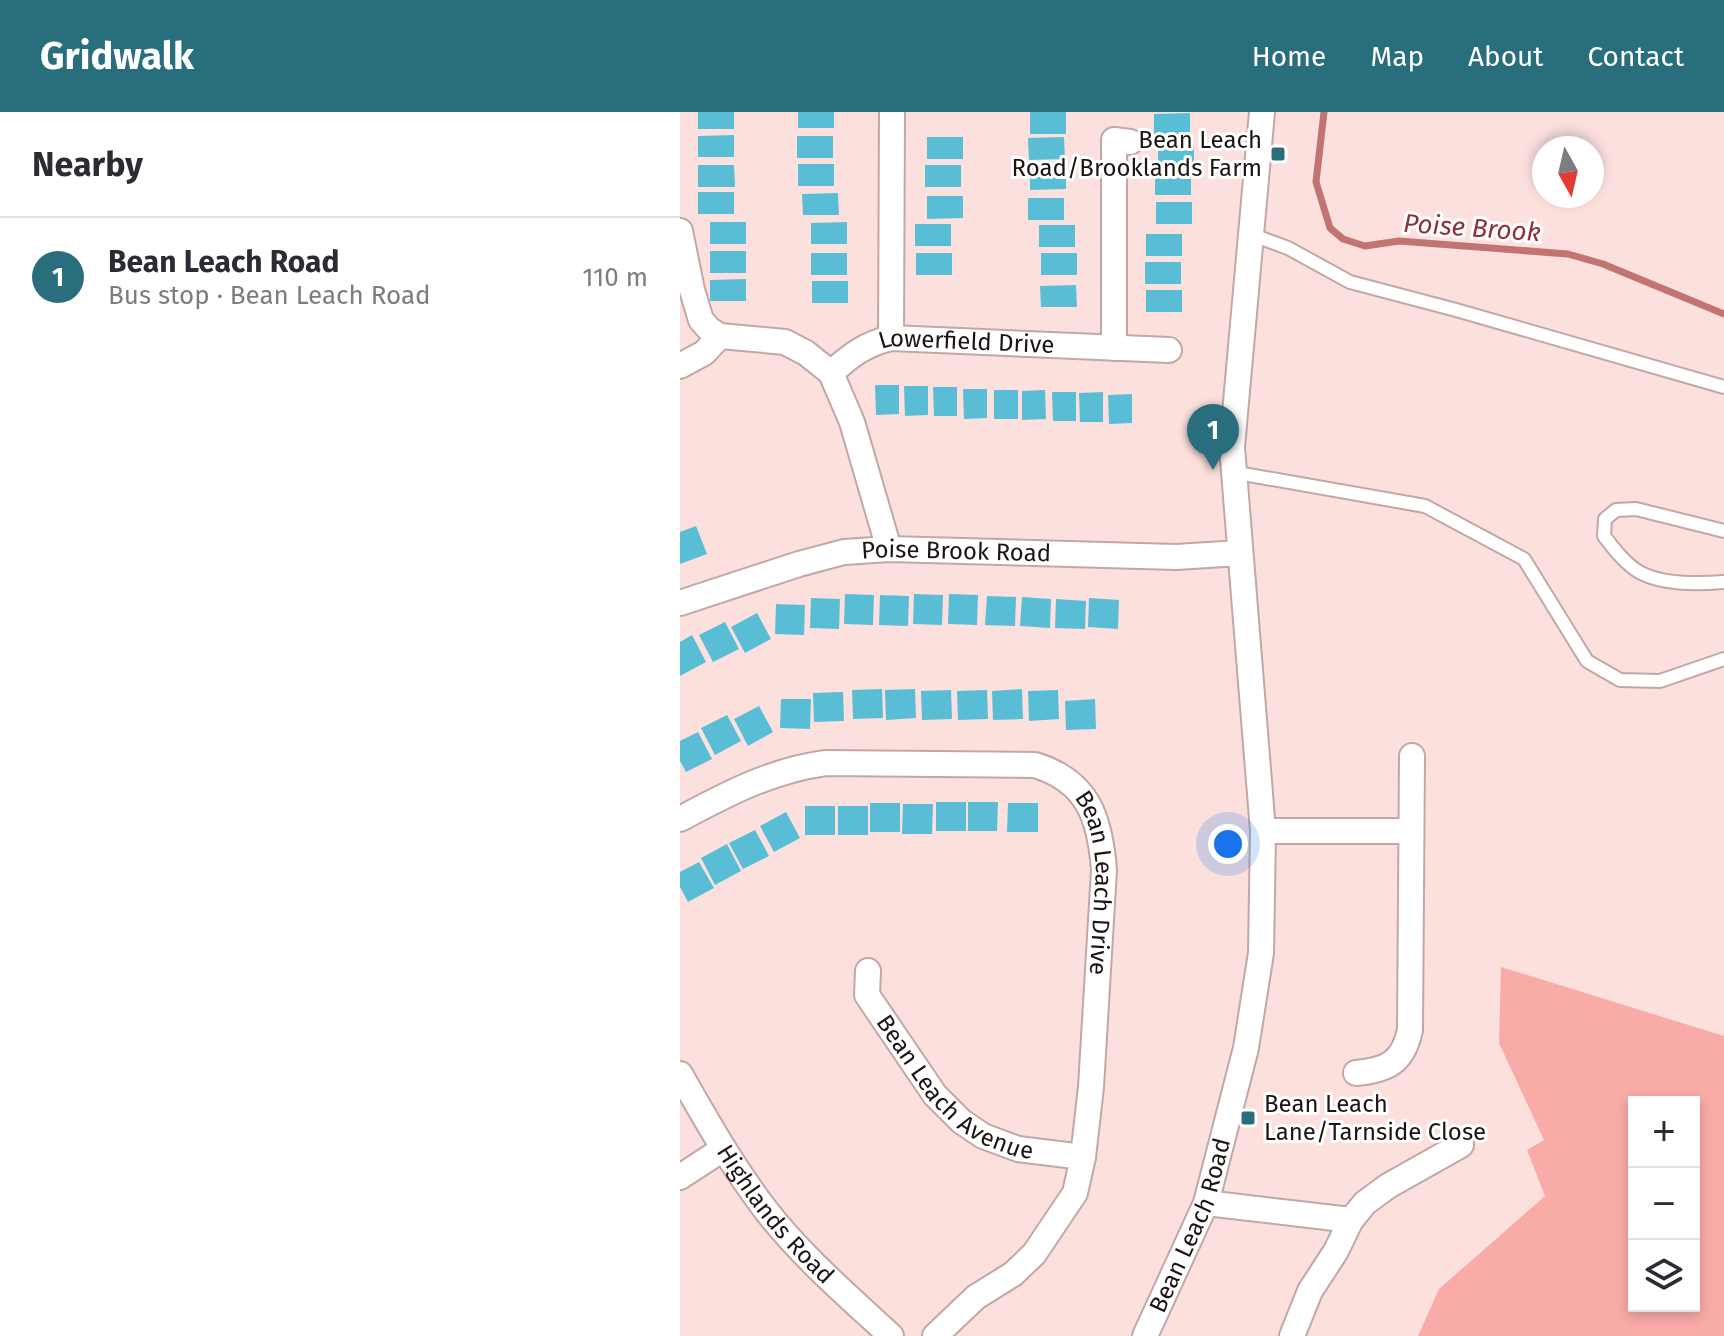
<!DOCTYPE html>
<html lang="en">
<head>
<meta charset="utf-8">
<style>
  :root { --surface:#fff; --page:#f7f7f7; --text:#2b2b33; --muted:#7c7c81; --line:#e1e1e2; --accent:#296e7d }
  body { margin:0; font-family:"Fira Sans",sans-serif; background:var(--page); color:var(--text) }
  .controls { position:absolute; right:24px; bottom:24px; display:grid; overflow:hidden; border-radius:0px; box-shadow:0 4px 12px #0003 }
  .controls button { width:72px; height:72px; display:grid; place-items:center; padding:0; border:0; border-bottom:2px solid var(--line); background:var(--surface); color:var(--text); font:40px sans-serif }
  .compass { position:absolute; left:852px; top:24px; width:72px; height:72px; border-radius:50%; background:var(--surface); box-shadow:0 4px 12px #0003; rotate:172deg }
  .you { position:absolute; left:548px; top:732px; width:28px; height:28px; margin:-20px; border:6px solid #fff; border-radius:50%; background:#1a73e8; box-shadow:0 0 0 12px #1a73e833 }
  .badge { display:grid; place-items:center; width:52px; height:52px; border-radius:50%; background:var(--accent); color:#fff; font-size:26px; font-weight:700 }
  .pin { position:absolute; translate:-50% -66px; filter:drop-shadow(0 2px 4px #0008) }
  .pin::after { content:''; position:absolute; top:42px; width:28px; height:24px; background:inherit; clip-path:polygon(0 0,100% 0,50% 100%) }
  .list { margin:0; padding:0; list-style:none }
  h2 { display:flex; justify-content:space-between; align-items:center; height:104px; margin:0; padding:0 32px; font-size:34px }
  h2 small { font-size:26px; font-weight:400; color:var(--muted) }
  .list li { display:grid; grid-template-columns:52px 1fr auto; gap:24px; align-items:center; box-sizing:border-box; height:120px; padding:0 32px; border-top:2px solid var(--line) }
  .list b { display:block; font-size:30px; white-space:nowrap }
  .list p { margin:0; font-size:26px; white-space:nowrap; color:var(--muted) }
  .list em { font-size:26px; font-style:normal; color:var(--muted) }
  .icon { flex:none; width:44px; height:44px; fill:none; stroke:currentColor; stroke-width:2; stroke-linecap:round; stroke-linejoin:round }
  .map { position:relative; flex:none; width:1044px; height:1224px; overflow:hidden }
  header { display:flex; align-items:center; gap:48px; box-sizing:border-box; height:112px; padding:0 40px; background:var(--accent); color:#fff }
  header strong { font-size:38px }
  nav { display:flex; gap:44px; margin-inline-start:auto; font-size:28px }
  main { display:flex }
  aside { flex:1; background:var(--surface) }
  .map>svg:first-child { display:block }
  .green { fill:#f9aba7; fill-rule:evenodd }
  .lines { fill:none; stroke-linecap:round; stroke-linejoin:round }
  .stream { stroke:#c27471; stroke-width:7 }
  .building { fill:#59bed5 }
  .lane-casing { stroke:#c1a8a6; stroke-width:16 }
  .street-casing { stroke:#c1a8a6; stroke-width:28 }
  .lane { stroke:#fff; stroke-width:12 }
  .street { stroke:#fff; stroke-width:24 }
  .poi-dot { fill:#296e7d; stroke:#fff; stroke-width:3 }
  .labels { text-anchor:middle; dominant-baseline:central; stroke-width:6; stroke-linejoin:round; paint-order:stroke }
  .poi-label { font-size:24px; fill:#1c1413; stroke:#fff; text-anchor:end }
  .street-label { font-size:24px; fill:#1c1413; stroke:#fff }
  .water-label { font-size:26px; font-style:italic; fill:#8f2f32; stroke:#fff }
</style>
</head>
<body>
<header>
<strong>Gridwalk</strong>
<nav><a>Home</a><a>Map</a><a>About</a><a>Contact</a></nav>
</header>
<main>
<aside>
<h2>Nearby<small></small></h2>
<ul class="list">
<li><span class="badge">1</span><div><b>Bean Leach Road</b><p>Bus stop · Bean Leach Road</p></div><em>110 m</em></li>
</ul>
</aside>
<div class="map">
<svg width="1044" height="1224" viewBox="0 0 1044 1224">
  <rect width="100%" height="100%" fill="#fbe0de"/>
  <path class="green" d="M821 855 1044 924V1224H738L759 1177 865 1084 847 1038 864 1028 819 931ZM954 990H1014V1194H954Z"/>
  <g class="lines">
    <path class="stream" d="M644 0 636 70 650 116 663 127 685 134 719 129 888 142 923 152 1044 202"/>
  </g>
  <path class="building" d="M18 0H54V17H18Z
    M118 0H154V16H118Z
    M350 0H386V22H350Z
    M510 1V23H474V2Z
    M54 23V45H18V24Z
    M117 24H153V46H117Z
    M247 25H283V47H247Z
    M384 25 385 47 349 48 348 26Z
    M514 31V53H478V32Z
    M118 52H154V74H118Z
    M18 53H54L55 75H18Z
    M245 53H281V75H245Z
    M386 55V77L350 78V56Z
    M475 61H511V83H475Z
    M18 80H54V102H18Z
    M158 81 159 103H123L122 82Z
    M247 84H283V106L247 107Z
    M348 86H384V108H348Z
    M476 90H512V112H476Z
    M30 110H66V132H30Z
    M167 110V132H131V111Z
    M235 112H271V134H235Z
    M359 113H395V135H359Z
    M466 122H502V144H466Z
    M30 139H66V161H30Z
    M131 141H167V163H131Z
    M236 141H272V163H236Z
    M361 141H397V163H361Z
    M465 150H501V172H465Z
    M66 167V189H30V168Z
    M132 169H168V191H132Z
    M396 173 397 195H361L360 174Z
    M466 178H502V200H466Z
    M195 273H219V302L196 303Z
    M224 274H248V303L225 304Z
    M253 275H277V304H254Z
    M283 277H307V306L284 307Z
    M314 278H338V307H314Z
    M365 278 366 307 342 308V279Z
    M372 280H396V309H373Z
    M423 280V310H400L399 281Z
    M452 282V311L429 312 428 283Z
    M16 414 27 442 0 452V420Z
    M165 482 194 483 193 513 164 512Z
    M234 482 263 483 262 513 233 512Z
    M269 482 298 483 297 513 268 512Z
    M200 483 229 484 228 514 199 513Z
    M307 484 336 485 335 514 305 513Z
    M342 485 371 487 370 516 340 514Z
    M131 486 160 487 159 517 130 516Z
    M409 486 439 488 438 517 408 515Z
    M376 487 406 489 405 517 375 516Z
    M96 492 125 493 124 523 95 522Z
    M77 501 91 527 65 541 51 515Z
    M45 510 59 537 33 550 19 523Z
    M12 523 26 550 0 564V530Z
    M202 577 203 606 173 607 172 578Z
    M235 577 236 606 206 608 205 578Z
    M342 577 343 607 313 608 312 579Z
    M271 578 272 607 242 608 241 579Z
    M307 578 308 607 278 608 277 579Z
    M378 578 379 607 349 609 348 579Z
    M163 580 164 609 134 610 133 581Z
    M101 587H131L130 617 100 616Z
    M415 587 416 617 386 618 385 589Z
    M79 594 93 620 68 634 54 607Z
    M47 603 61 629 35 643 21 616Z
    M18 620 32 647 6 660 0 649V629Z
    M256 690H286V719H256Z
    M288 690H318L317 719H288Z
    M190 691H220V720H190Z
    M328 691H358V720H327Z
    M223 692H253L252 722H222Z
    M125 694H155V723H125Z
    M158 694H188V723H158Z
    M106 700 120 726 94 740 80 714Z
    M75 718 89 744 63 757 49 731Z
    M47 732 61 759 35 773 21 746Z
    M19 750 34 776 8 790 0 775V760Z"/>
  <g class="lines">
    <defs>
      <path id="lane" d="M570 122 608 136 670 170 776 198 1044 275
        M552 360 745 394 844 447 907 549 940 568 980 569 1044 547
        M1044 419 956 397 936 398 925 407 924 424C934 437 946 453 961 461 984 473 1018 472 1044 470"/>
      <g id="street">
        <path d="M0 119 12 178 21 208 29 217 40 224 105 230 126 241 151 261 172 310 209 437"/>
        <path d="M211 226 212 0"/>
        <path d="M434 236V28L450 30"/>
        <path d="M0 254 24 241 40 224"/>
        <path id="s1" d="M151 261C170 244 185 232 211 226L489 238"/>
        <path id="s2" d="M0 491 119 452 164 440 209 437 496 445 560 441"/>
        <path id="s3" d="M0 707C47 682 92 658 146 651L355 653C408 669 420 706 424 758L411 975 403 1045 395 1081 354 1142 333 1162 296 1185 255 1224"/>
        <path d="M583 719H730"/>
        <path id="s4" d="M188 859 187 883 255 983 281 1009 303 1024 338 1037 403 1045"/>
        <path d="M676 961C707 958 723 951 730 918L732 644"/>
        <path id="s5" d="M0 962C26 1008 53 1055 85 1097 121 1144 168 1184 211 1224"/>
        <path d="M0 1065 43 1037"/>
        <path d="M526 1091 671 1108"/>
        <path id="s6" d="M465 1224 526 1091 566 936 581 841 583 719 552 335 582 0"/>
        <path d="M612 1224 630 1179 656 1139 671 1108 685 1091 708 1074 781 1033"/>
      </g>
    </defs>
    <use href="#lane" class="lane-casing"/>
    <use href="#street" class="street-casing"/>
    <use href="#lane" class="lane"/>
    <use href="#street" class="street"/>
  </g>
  <g class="poi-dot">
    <rect x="590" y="34" width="16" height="16" rx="4"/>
    <rect x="560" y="998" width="16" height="16" rx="4"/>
  </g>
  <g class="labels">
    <g class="poi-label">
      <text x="582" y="28">Bean Leach<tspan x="582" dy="28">Road/Brooklands Farm</tspan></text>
      <text x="584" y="992" text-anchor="start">Bean Leach<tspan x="584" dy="28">Lane/Tarnside Close</tspan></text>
    </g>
    <g class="street-label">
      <text stroke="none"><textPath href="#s1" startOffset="146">Lowerfield Drive</textPath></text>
      <text stroke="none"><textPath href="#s2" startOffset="284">Poise Brook Road</textPath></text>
      <text stroke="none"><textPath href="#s3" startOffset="514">Bean Leach Drive</textPath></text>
      <text stroke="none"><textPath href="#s4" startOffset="156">Bean Leach Avenue</textPath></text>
      <text stroke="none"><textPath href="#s5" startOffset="170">Highlands Road</textPath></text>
      <text stroke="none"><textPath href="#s6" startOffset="120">Bean Leach Road</textPath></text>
    </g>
    <g class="water-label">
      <text transform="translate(792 116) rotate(4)">Poise Brook</text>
    </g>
  </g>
</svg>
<div class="controls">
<button>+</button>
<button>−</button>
<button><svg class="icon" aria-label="layers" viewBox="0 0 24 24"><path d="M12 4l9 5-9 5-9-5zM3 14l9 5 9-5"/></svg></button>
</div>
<svg class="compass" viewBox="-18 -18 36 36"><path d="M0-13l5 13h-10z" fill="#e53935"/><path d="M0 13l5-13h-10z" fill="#7c7c81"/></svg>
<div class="you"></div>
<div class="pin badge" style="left:533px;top:358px">1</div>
</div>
</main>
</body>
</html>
